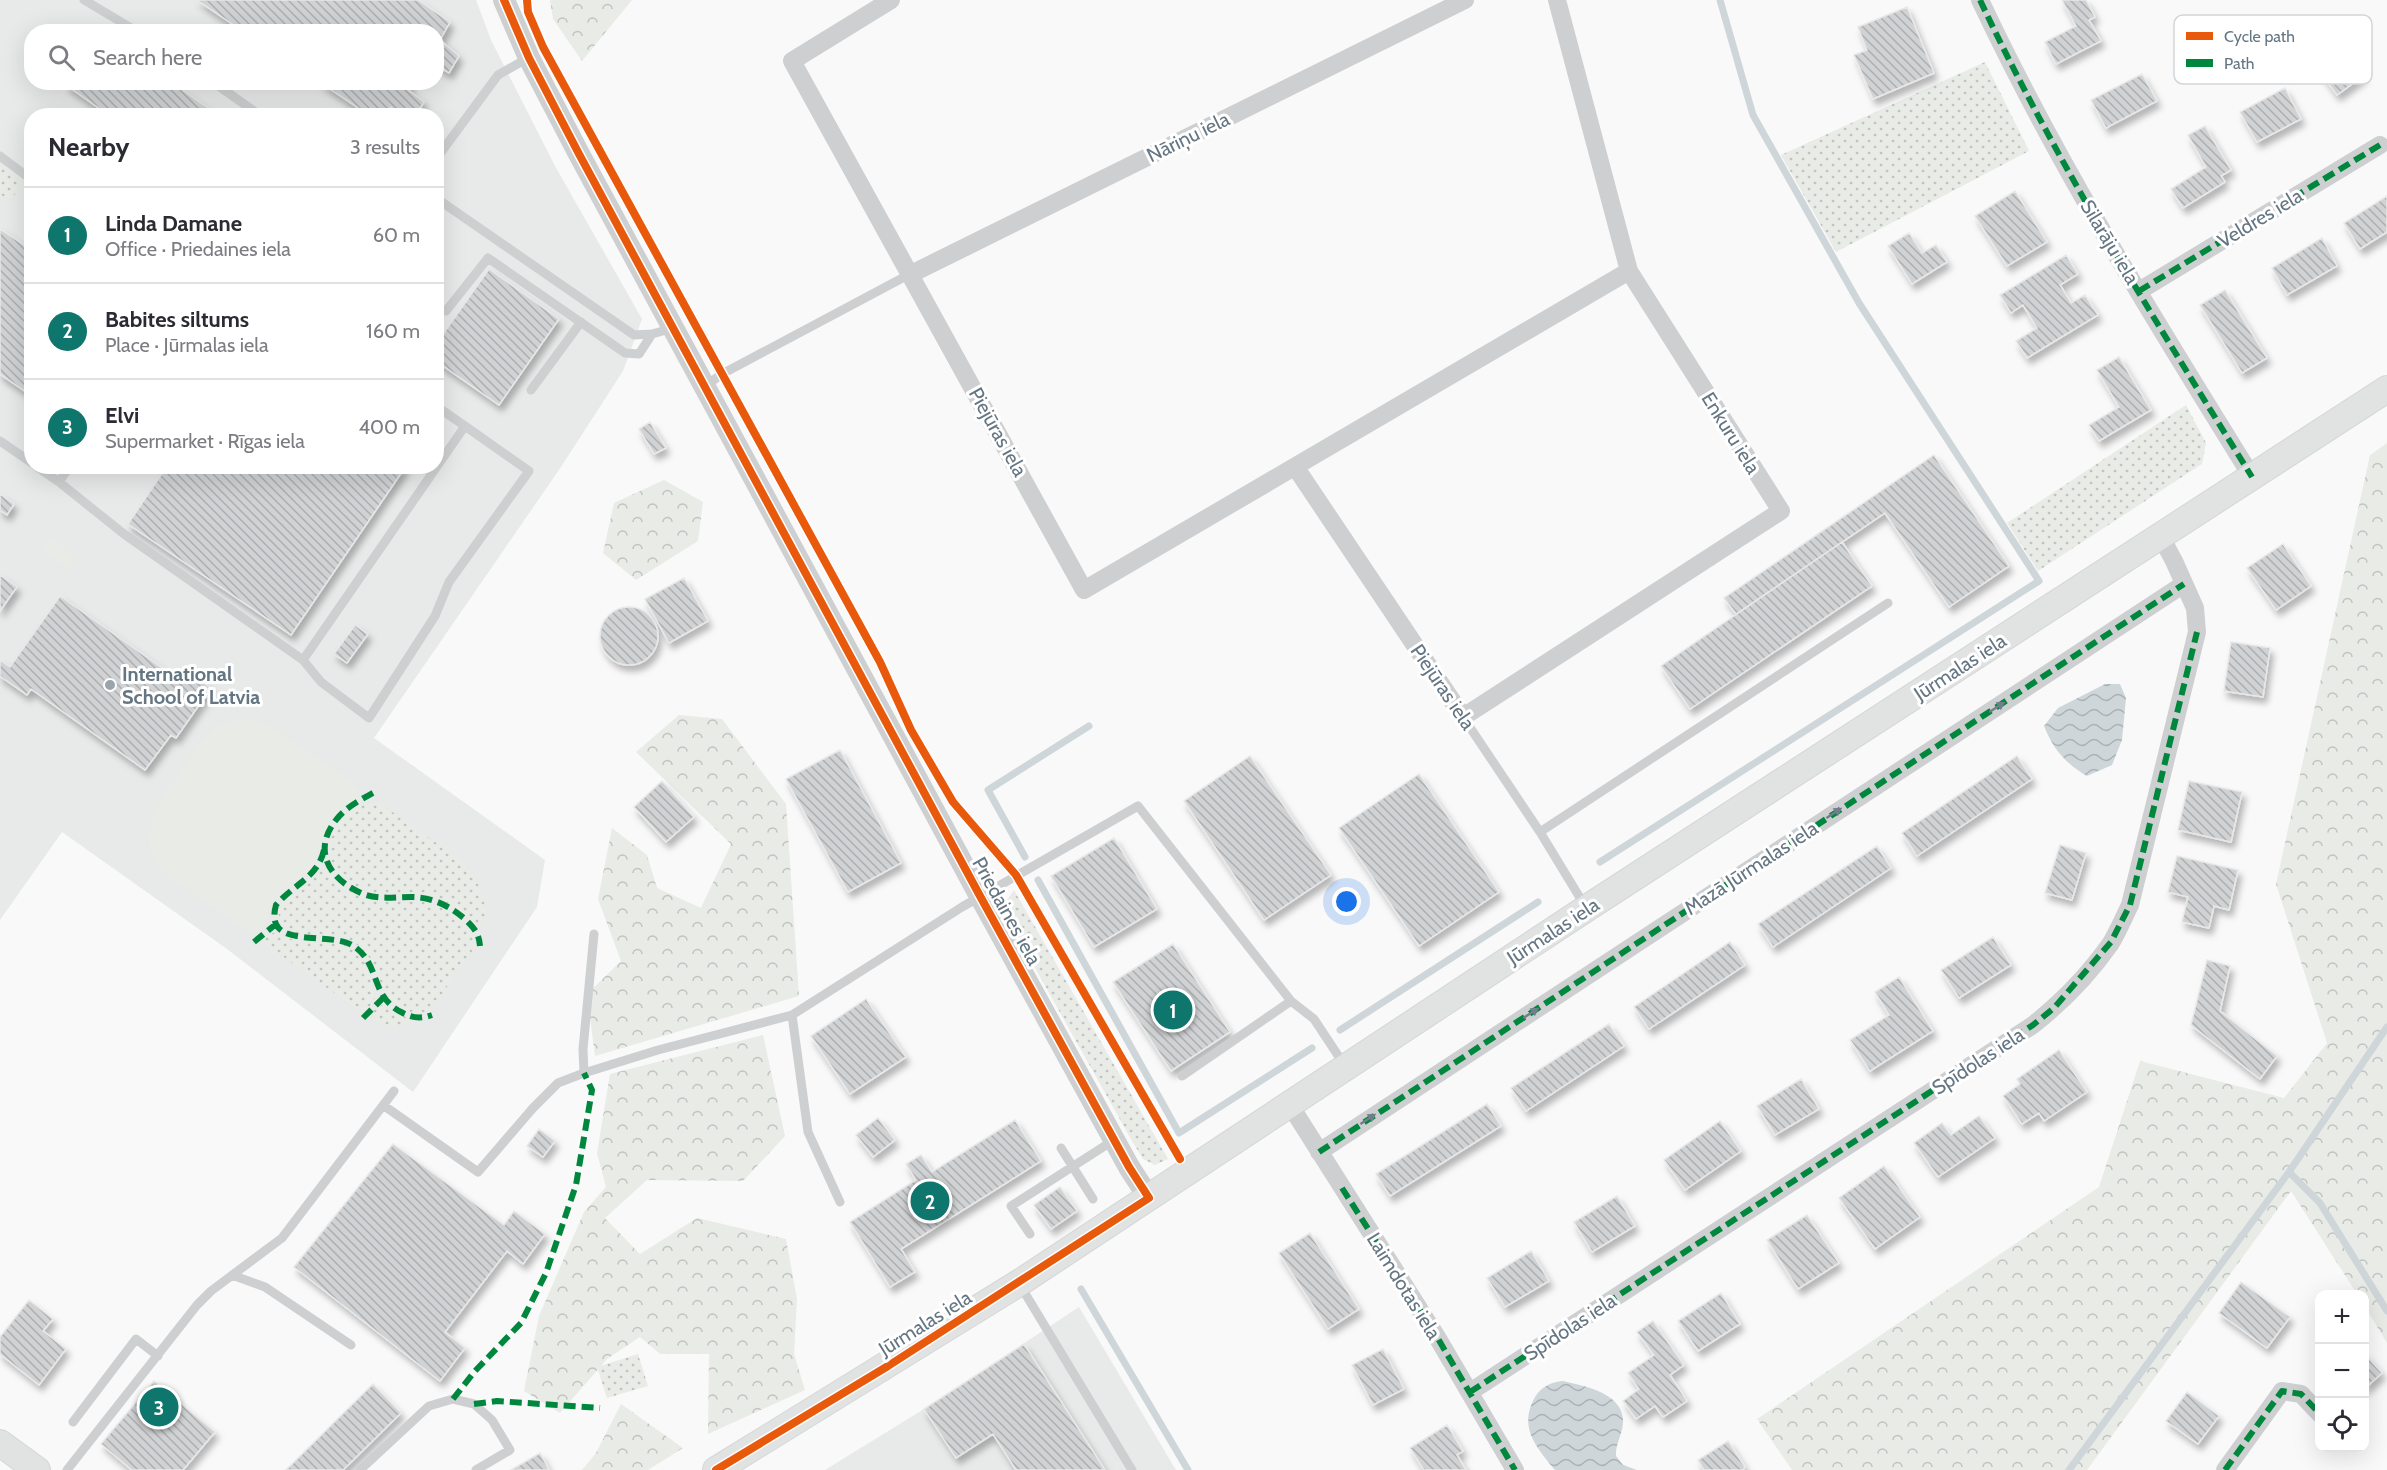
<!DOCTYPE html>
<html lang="en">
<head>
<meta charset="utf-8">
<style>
  :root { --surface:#fff; --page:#f2f2f3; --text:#2b2b33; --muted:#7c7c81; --line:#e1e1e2; --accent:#0f766e }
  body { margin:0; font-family:Cabin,sans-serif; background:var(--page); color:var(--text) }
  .controls { position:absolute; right:18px; bottom:18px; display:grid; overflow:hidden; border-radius:12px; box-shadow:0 6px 24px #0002 }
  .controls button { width:54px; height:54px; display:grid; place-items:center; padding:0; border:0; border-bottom:2px solid var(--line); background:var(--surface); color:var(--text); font:30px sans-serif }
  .you { position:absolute; left:1347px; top:902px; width:21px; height:21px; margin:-15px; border:4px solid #fff; border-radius:50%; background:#1a73e8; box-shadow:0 0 0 9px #1a73e833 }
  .badge { display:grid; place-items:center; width:39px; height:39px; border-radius:50%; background:var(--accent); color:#fff; font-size:20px; font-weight:700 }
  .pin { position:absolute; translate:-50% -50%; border:3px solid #fff; box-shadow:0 2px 6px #0006 }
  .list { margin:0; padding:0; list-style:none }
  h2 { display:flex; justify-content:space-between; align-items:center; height:78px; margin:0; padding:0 24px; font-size:26px }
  h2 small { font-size:20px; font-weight:400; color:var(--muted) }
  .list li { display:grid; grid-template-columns:39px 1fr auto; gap:18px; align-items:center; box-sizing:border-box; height:96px; padding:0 24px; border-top:2px solid var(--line) }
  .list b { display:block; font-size:22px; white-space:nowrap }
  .list p { margin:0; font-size:20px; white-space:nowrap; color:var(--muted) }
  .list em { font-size:20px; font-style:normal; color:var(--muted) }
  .icon { flex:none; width:33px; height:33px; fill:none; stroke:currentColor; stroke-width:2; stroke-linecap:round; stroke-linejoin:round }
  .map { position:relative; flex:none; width:2387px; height:1470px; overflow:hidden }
  .search { position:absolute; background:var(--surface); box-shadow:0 6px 24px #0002; left:24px; top:24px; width:420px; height:66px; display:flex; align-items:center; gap:15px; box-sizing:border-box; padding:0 21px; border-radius:24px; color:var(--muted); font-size:22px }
  .panel { position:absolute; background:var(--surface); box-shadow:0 6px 24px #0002; left:24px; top:108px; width:420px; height:366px; border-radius:24px }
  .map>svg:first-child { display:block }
  .built { fill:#e8e9e9; fill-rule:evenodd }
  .grass { fill:url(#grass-dots) }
  .forest { fill:url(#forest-crowns) }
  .garden { fill:#e8ebe6 }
  .water { fill:url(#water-waves) }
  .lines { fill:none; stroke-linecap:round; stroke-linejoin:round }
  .stream { stroke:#ced6d9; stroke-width:7 }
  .building { fill:url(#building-back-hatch); stroke:#e8e8e8; stroke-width:1.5; filter:url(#shadow) }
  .secondary-casing { stroke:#d5d6d7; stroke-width:28 }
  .service { stroke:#cecfd0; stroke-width:9 }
  .minor { stroke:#cecfd0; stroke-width:18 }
  .tertiary { stroke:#cecfd0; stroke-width:22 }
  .secondary { stroke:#e1e2e2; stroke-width:26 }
  .quiet { stroke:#00873e; stroke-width:6; stroke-dasharray:12 6; stroke-linecap:butt }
  .cycleway-casing { stroke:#fff; stroke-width:11 }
  .cycleway { stroke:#e8590c; stroke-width:8 }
  .oneway { fill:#707f8b }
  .poi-dot { fill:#99a4ac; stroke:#fff; stroke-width:2 }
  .labels { text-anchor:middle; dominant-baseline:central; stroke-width:6; stroke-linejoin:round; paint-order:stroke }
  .street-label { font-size:20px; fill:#657683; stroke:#fff }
  .poi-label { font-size:20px; font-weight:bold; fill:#657683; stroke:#fff; text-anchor:start }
  .key { fill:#fff; stroke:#d1d6da; stroke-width:1.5 }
  .key-label { font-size:16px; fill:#657683 }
</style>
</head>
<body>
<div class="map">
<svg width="2387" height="1470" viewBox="0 0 2387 1470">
  <defs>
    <pattern id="grass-dots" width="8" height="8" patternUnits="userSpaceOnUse" patternTransform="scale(1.5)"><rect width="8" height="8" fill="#e8ebe6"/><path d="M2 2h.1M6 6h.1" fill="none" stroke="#c0c3c0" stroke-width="1.8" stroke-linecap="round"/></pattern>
    <pattern id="forest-crowns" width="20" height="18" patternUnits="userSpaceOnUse" patternTransform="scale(1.5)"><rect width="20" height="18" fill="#e8ebe6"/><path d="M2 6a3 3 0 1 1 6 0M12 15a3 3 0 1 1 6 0" fill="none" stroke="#c0c3c0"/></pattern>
    <pattern id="water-waves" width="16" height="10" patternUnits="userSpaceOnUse" patternTransform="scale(1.5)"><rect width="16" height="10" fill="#ced6d9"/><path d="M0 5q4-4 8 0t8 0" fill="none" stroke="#abb2b5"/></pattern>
    <pattern id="building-back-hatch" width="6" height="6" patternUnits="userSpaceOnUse" patternTransform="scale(1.5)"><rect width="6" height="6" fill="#d0d2d3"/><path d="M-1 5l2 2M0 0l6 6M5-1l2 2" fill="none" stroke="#acafb1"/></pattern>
    <filter id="shadow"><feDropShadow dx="3.5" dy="6" stdDeviation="3" flood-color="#0004"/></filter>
  </defs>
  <rect width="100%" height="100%" fill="#f9f9f9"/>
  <path class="built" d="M0 0H476L491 40 555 166 642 319 623 371 561 467 374 738 545 860 537 907 413 1092 227 949 62 832 0 920ZM32 32H436V82H32ZM32 116H436V466H32Z
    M1079 1307 1176 1470H825L924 1409Z"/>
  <path class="grass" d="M1985 62 2029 151 1836 252 1781 155Z
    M0 166 22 182C21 189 14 197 8 199L0 194Z
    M2186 405 2206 443 2202 464 2038 571 2007 523Z
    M371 802 381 804 459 859C476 876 489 897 484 922L477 924C462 916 453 903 435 897 401 887 359 907 335 867 328 856 327 844 333 832 341 817 354 806 371 802Z
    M322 870 326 871 348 889 375 900 424 902 446 909 458 917 473 934 475 947 434 1005 426 1013C420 1015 415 1013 408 1011 376 1001 383 966 360 947 353 941 344 936 335 935 311 931 285 944 278 912L284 900Z
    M1014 890 1168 1159 1155 1165 1143 1159 1132 1141 1007 918V900Z
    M273 933C281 934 287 938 295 940 333 946 357 930 372 981 376 993 377 1000 367 1009H357L264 943 265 936Z
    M382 1005 404 1016 410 1021C399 1031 385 1026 373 1020L374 1010Z
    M638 1354 648 1386 607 1398 597 1367Z"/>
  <path class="forest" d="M550 0H632L582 61 553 19Z
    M2387 443V1343L2365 1307 2364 1294H2357L2291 1191 2087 1470H1792L1757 1419 2099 1187 2140 1061 2284 1098 2327 1043 2276 884 2370 455Z
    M664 480 703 502 698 541 636 580 603 553 614 503Z
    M679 715 722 719 786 804 799 996 595 1056 587 994 621 961 598 899 612 828 647 855 657 888 701 908 731 844 636 752Z
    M763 1035 785 1136 743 1181 647 1180 605 1218 640 1254 697 1218 786 1239 797 1299 794 1354 805 1390 708 1434 709 1354H660L640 1337 607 1359 560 1413 524 1391 539 1316 584 1212 606 1187 597 1153 610 1074Z
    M621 1404 683 1448 648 1470H582L596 1453Z"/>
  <path class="garden" d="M51 538 77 558 69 569 43 550Z
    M243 720 256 721 270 726 352 782 362 793 340 812 330 824 313 868 273 903 263 930 252 934 169 877 159 867 148 839 154 810 201 741 213 729 229 722Z"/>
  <path class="water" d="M2105 684H2120L2126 698 2122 740 2112 765 2087 776C2065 763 2053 749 2044 726L2058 708Z
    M1563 1381C1583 1386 1621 1392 1623 1419 1624 1432 1615 1444 1616 1456L1623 1465 1637 1470H1555C1536 1447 1518 1427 1535 1397 1541 1387 1551 1382 1563 1381Z"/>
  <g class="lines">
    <path class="stream" d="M1025 857 988 790 1089 726
      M1600 862 2039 581 1859 303 1753 115 1720 0
      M1038 880 1179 1133 1312 1048
      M1340 1030 1538 902
      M2289 1172 2320 1203 2387 1311
      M1081 1289 1188 1470
      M2069 1470 2289 1172 2387 1027"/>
  </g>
  <path class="building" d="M197 0H418L450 22 440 40 459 56 449 73 436 65V32H244Z
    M2062 0H2086L2095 17 2089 20 2101 41 2056 64 2045 42 2076 26Z
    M1907 7 1934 73 1873 99 1854 55 1867 50 1858 27Z
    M2338 42 2363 76 2337 95 2312 61Z
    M2142 74 2157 101 2106 128 2091 100Z
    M67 82H171L219 116H110L66 85Z
    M320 82H412L407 89 424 102 415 116H400L391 107 383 116H370Z
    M2285 88 2301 119 2257 142 2240 112Z
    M2205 126 2231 170 2221 176 2225 182 2183 208 2171 189 2206 167 2188 135Z
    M2015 191 2047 242 2007 266 1975 216Z
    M2387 196V232L2360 249 2344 223Z
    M0 229 32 250V396L0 374Z
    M1909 233 1922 253 1936 245 1947 262 1912 284 1888 246Z
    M2322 238 2337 266 2287 295 2272 268Z
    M2066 255 2078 274 2060 285 2071 303 2085 295 2098 315 2027 358 2016 341 2037 328 2023 305 2011 313 2000 295Z
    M489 269 559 319 499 405 436 361V344Z
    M2225 290 2267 358 2242 373 2200 305Z
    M2119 357 2151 410 2099 441 2089 425 2119 407 2097 370Z
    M650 422 666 448 654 454 639 429Z
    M1934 455 2009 566 1949 607 1885 513 1736 614 1724 598Z
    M167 466H406L291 635 128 524Z
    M0 494 14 504 7 515 0 510Z
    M1842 542 1872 586 1690 709 1661 666Z
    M2283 544 2311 586 2276 610 2247 568Z
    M0 575 17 587 0 611Z
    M684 578 708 621 669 643 645 599Z
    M60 596 182 682 188 672 211 688 176 738 171 735 145 770 31 689 27 695 0 676V660L10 667Z
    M600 636a29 29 0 1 1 58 0a29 29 0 1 1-58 0Z
    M355 625 368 634 347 663 334 654Z
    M2231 642 2270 648 2263 697 2224 691Z
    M840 750 901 863 848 892 786 779Z
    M1250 756 1331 875 1264 920 1184 801Z
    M2017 756 2032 779 1917 856 1902 833Z
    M1419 774 1499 892 1419 946 1339 828Z
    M662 781 694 817 666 842 634 807Z
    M2189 781 2242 792 2231 842 2178 830Z
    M1114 838 1157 909 1094 947 1051 876Z
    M2060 845 2086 853 2072 900 2045 893Z
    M1877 846 1891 868 1773 947 1758 924Z
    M2177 856 2238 870 2229 910 2214 906 2209 928 2182 922 2188 897 2168 892Z
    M1993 937 2011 965 1959 998 1941 970Z
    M1730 942 1745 965 1649 1029 1634 1007Z
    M1173 944 1230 1032 1171 1071 1113 982Z
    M2207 960 2230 966 2220 1011 2277 1056 2260 1079 2191 1025Z
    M1899 977 1933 1031 1870 1071 1850 1040 1889 1015 1875 992Z
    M866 999 906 1057 850 1094 811 1036Z
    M1609 1024 1624 1046 1526 1111 1511 1088Z
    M2059 1050 2087 1092 2044 1121 2039 1113 2022 1124 2003 1096 2020 1084 2017 1079Z
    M1801 1079 1819 1109 1775 1135 1757 1106Z
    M1487 1104 1501 1126 1390 1196 1376 1174Z
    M1979 1116 1995 1138 1938 1177 1914 1143 1942 1123 1951 1135Z
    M878 1118 895 1140 873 1157 856 1135Z
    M1015 1120 1041 1161 901 1249 915 1272 890 1287 850 1222 916 1180 906 1164 921 1155 932 1172Z
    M1720 1121 1741 1151 1685 1190 1664 1160Z
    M539 1129 555 1141 543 1157 527 1146Z
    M393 1144 504 1225 514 1211 545 1234 523 1264 507 1251 445 1332 465 1348 440 1381 294 1267Z
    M1884 1166 1920 1217 1875 1249 1839 1198Z
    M1060 1187 1077 1211 1051 1229 1034 1205Z
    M1617 1196 1635 1226 1592 1252 1574 1222Z
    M1807 1215 1839 1263 1798 1289 1767 1240Z
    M1310 1233 1359 1309 1328 1329 1279 1253Z
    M1531 1251 1549 1281 1505 1307 1487 1278Z
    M2241 1282 2290 1317 2267 1348 2219 1313Z
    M1721 1293 1740 1324 1698 1351 1678 1321Z
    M29 1300 53 1319 43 1331 66 1349 39 1385 0 1354V1337Z
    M1653 1321 1684 1365 1670 1375 1687 1401 1663 1417 1655 1406 1636 1419 1623 1401 1639 1389 1628 1373 1654 1355 1637 1332Z
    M1024 1344 1105 1470H1016L993 1434 956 1458 924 1409Z
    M1383 1349 1404 1389 1373 1405 1352 1365Z
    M2364 1353 2382 1373 2364 1389Z
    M154 1381 215 1432 183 1470H132L101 1444Z
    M373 1384 401 1413 343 1470H286Z
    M2187 1392 2219 1416 2198 1444 2166 1421Z
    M1447 1425 1463 1451 1457 1455 1466 1470H1424L1410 1448Z
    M1728 1441 1745 1467 1743 1470H1704L1698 1460Z
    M540 1453 549 1470H511Z"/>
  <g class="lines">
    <defs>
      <path id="secondary" d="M0 1443 37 1470
        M716 1470 1019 1283 1587 908 2387 389"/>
    </defs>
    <use href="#secondary" class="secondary-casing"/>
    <path class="service" d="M84 0 138 32
      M213 82 261 116
      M0 156 32 180
      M436 159 498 75 528 58
      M436 198 634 335 652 334 673 328
      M446 311 488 258 625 353 639 354 652 334
      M705 386 722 374 910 274
      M531 390 581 322
      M0 441 32 463
      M36 466 59 482 70 466
      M59 482 124 534 303 660 465 426 436 406
      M303 660 321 682 369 718 435 616 449 582 529 471 465 426
      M1463 717 1540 832 1585 906
      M1540 832 1888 603
      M584 1073 583 1049 594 934
      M1182 1076 1291 1001
      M383 1105 478 1172 533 1108 558 1083 584 1073 658 1050 792 1015
      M1061 1148 1093 1199
      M840 1202 808 1132 792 1015 962 907 1138 806 1291 1001 1314 1019 1345 1066
      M1030 1234 1011 1206 1114 1140
      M232 1275 265 1287 351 1345
      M1020 1285 1132 1470
      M73 1422 136 1339 158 1356
      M67 1470 197 1305 211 1291 282 1238 394 1091
      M360 1470 429 1406 453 1399 474 1404 492 1420 510 1450 476 1470"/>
    <path class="minor" d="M891 0 792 61 1084 590 1629 271
      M1980 0C2058 166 2156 322 2252 477
      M911 274 1465 0
      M2139 291 2380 145
      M1296 468 1463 717 1781 511 1629 271 1557 0
      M1290 1105 1437 1337 1515 1470
      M1319 1152 2184 584
      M1470 1392 2033 1025C2062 1002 2090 973 2111 943 2118 931 2124 917 2130 905L2197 632 2195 608 2174 561 2161 537
      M2225 1470 2282 1391 2301 1394 2320 1414"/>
    <path class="tertiary" d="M504 0 529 58 579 154 980 896 1129 1167 1149 1198"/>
    <use href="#secondary" class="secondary"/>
    <path class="quiet" d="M1980 0C2058 166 2156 322 2252 477
      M2139 291 2380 145
      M373 793C360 800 345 808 336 820 312 850 329 879 361 893 377 900 393 897 411 897 432 897 450 906 465 919 474 928 479 933 480 946
      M324 850C318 877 293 885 276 905 263 952 331 929 355 947 380 965 371 997 401 1012 412 1018 420 1019 432 1015
      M254 942 276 924
      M363 1018 383 998
      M1319 1152 2184 584
      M1342 1188 1437 1337 1515 1470
      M1470 1392 2033 1025 2054 1008 2111 942 2130 905 2197 632
      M453 1399 475 1371 521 1323 546 1273 576 1185 592 1090 584 1073
      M474 1404 497 1401 600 1408
      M2225 1470 2282 1391 2301 1394 2320 1414"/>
    <defs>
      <path id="cycleway" d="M504 0 529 58 579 154 980 896 1129 1167 1149 1198 888 1366 716 1470
        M527 0 528 12 543 47 880 662 911 730 953 802 1016 875 1180 1159"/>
    </defs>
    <use href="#cycleway" class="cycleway-casing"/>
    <use href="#cycleway" class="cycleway"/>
  </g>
  <defs><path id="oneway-solid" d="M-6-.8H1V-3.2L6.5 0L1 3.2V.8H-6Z" transform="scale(1.5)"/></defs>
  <g class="oneway">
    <use href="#oneway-solid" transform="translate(1997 707) rotate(-33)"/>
    <use href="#oneway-solid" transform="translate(1834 813) rotate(-33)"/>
    <use href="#oneway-solid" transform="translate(1531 1013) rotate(-33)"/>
    <use href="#oneway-solid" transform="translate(1368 1119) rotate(-33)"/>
  </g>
  <circle class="poi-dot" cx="110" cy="685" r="6"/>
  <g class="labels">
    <g class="street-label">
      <text transform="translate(1188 137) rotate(-26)">Nāriņu iela</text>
      <text transform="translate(2260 218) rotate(-31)">Veldres iela</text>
      <text transform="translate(2110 242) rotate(59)">Silarāju iela</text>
      <text transform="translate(998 432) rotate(61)">Piejūras iela</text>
      <text transform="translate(1731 433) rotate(58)">Enkuru iela</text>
      <text transform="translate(1960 667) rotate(-33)">Jūrmalas iela</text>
      <text transform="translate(1443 687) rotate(56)">Piejūras iela</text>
      <text transform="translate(1751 868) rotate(-33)">Mazā Jūrmalas iela</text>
      <text transform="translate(1007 911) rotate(61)">Priedaines iela</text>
      <text transform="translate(1553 931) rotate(-33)">Jūrmalas iela</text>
      <text transform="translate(1978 1061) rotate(-33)">Spīdolas iela</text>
      <text transform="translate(1404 1286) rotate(58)">Laimdotas iela</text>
      <text transform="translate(925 1323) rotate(-32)">Jūrmalas iela</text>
      <text transform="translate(1570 1327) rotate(-33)">Spīdolas iela</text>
    </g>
    <g class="poi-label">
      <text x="122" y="674">International<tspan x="122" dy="23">School of Latvia</tspan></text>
    </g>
  </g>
  <rect x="2174" y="15" width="198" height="69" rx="9" class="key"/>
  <rect x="2186" y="32" width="27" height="8" fill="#e8590c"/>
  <rect x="2186" y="59" width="27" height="8" fill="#00873e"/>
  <g class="key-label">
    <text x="2224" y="42">Cycle path</text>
    <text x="2224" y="69">Path</text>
  </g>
</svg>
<div class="controls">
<button>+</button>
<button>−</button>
<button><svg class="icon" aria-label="locate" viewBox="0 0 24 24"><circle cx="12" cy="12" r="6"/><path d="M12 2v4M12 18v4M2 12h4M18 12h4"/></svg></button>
</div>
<div class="you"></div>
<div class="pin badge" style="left:1173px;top:1010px">1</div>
<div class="pin badge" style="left:930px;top:1201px">2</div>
<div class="pin badge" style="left:159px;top:1407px">3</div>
<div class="search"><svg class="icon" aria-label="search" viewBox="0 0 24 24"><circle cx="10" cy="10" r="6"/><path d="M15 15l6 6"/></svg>Search here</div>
<section class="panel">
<h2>Nearby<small>3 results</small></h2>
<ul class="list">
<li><span class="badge">1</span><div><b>Linda Damane</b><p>Office · Priedaines iela</p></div><em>60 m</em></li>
<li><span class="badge">2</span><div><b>Babites siltums</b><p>Place · Jūrmalas iela</p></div><em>160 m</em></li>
<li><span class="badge">3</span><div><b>Elvi</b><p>Supermarket · Rīgas iela</p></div><em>400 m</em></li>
</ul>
</section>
</div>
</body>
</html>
